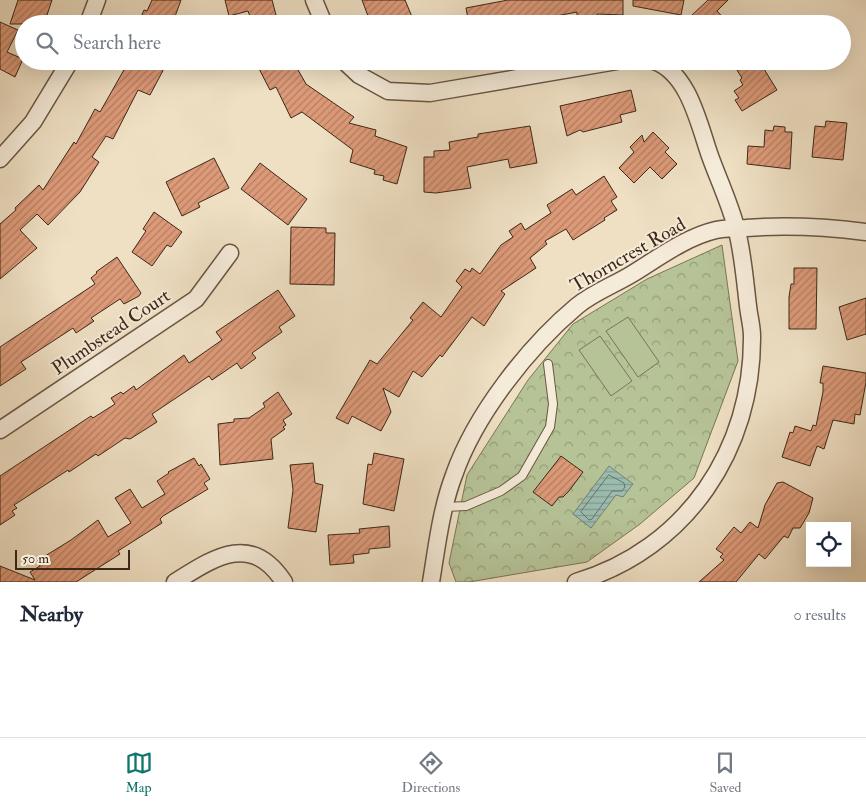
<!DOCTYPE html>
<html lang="en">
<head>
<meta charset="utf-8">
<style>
  :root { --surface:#fff; --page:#f6f6f7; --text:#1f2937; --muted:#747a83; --line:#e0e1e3; --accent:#0f766e }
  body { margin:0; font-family:"IM FELL Double Pica",serif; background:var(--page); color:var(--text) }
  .controls { position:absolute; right:15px; bottom:15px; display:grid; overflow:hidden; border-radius:0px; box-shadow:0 5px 20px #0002 }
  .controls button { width:45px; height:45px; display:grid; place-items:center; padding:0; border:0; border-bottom:1px solid var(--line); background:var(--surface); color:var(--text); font:25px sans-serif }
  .scale { position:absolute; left:15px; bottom:12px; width:115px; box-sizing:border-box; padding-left:5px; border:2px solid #3d2716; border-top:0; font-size:14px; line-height:18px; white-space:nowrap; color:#3d2716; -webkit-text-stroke:4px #f5ebd9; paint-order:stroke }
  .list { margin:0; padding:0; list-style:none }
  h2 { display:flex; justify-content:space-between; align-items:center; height:65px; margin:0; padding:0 20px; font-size:21px }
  h2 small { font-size:16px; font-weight:400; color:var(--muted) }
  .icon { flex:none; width:28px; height:28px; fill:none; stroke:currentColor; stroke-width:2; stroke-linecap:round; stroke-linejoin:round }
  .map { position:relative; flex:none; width:866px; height:582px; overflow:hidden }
  .search { position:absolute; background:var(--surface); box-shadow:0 5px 20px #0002; left:15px; right:15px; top:15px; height:55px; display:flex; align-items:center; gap:12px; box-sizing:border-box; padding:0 18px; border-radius:28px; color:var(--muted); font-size:19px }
  .sheet { height:155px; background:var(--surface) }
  nav { display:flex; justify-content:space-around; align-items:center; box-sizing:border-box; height:70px; border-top:1px solid var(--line); background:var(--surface); font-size:14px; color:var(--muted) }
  nav a { display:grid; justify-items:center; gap:2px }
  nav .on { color:var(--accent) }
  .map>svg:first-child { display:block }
  .forest { fill:url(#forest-crowns); stroke:#7a7556 }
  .garden { fill:#b6c397; stroke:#7a7556 }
  .water { fill:url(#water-rules); stroke:#758172 }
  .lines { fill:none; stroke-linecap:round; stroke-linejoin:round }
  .shore { stroke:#6c7263; stroke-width:1 }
  .building { fill:url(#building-hatch); stroke:#3d2716 }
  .lane-casing { stroke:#6a5542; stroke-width:10 }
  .street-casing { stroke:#6a5542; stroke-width:19 }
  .lane { stroke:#f5ebd9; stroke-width:8 }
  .street { stroke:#f5ebd9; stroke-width:16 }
  .labels { text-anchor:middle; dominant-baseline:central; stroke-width:4; stroke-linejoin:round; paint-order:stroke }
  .street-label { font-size:19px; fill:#3d2716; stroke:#f5ebd9 }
</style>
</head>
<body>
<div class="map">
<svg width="866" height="582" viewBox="0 0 866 582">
  <defs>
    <pattern id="forest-crowns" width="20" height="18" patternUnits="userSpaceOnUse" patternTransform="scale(1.25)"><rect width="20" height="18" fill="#b6c397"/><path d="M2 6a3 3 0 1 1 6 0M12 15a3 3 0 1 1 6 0" fill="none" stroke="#959e7a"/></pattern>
    <pattern id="water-rules" width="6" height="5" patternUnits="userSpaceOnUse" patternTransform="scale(1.25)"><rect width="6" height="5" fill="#9abdb0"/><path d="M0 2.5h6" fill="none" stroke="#7f9a8e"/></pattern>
    <pattern id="building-hatch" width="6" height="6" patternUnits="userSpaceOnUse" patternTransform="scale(1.25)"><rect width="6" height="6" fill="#dd9a79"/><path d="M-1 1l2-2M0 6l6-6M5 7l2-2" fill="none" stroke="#b47e62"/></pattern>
  </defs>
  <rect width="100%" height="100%" fill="#efe0c4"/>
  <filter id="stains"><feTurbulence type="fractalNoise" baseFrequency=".004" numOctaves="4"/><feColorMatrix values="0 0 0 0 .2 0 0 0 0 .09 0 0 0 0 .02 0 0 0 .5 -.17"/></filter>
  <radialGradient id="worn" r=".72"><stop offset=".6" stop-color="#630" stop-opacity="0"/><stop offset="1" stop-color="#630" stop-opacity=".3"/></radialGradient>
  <path class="forest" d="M722 245 738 361 694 478 640 524 587 562 469 582H456L449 563 467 475 528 380 573 324 647 279Z"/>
  <path class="garden" d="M628 317 659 362 638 377 606 331Z
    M600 336 632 381 611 396 579 350Z"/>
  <path class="water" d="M609 466 633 484 623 497 616 495 591 528 573 514Z"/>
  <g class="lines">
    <path class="shore" d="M609 475 624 483 625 487 622 491H612L592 519 589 520 581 512Z"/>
  </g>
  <path class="building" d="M18 0H52L44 24H10Z
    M152 0H181L173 22 177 24H138L144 10 147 11Z
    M225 0H272L276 15 252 22 248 11 229 16Z
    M362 0H405L415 24H371Z
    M508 0H623V15L597 14 596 19H577V12L546 18 547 24H469L466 8Z
    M633 0H684L681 15 633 6Z
    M708 0H728L717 11 729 24H696L690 17Z
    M0 22 18 30 7 52 23 59 15 77 0 69Z
    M129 61H168L150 95 138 90 113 139 106 136 92 157 99 162 80 192 48 225 37 214 20 230 37 248 0 279V224L16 210 15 208 39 185 43 190 74 142 76 144 95 109 100 112Z
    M255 61H293L306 84 354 117 349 123 376 130 375 136 407 147 397 184 383 180 384 176 374 174 375 170 350 162 353 150 302 112 291 118 276 87 270 90Z
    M745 61H759L777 90 742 111 735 100 739 98 734 91 743 85 740 80 742 78 735 67Z
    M631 90 636 111 620 115 622 122 583 132 580 130 567 136 560 106Z
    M826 121 847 123 843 160 812 157 815 126 825 127Z
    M530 126 537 163 510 168 508 159 467 167 471 188 436 193 424 192V157H434V151L450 150 449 142 478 137V134Z
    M774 126 785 127V132H792L790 169 747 164 748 146 764 147 765 130 773 131Z
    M653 132 669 148 665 152 677 164 662 179 650 167 634 183 619 168 634 152 630 147 642 135 644 142Z
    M214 158 229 188 198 203 200 207 182 216 166 182Z
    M260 163 307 199 288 225 241 189Z
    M604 176 617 197 611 201 617 210 604 218 605 220 573 240 566 229 545 241 547 244 530 258 536 268 501 291 505 294 484 326 472 317 442 357 440 355 422 377 413 371 399 397 383 388 391 412 381 431 352 416 348 424 336 418 370 360 377 364 413 320 410 318 423 302 441 317 462 287 456 281 465 269 470 272 472 268 480 274 501 245 513 237 509 231 521 223 525 230 551 213 547 205 572 189 576 195Z
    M154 212 182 232 171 247 167 245 152 266 132 252 146 231 143 229Z
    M291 227 326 228V233H335L334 285 290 284Z
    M117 257 141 293 139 296 124 304 120 299 91 318 94 321 76 333 73 328 21 362 26 369 0 386V347L95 284 91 278 97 273 96 272Z
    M794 268H817L816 329H789V297L791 284H794Z
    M278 290 295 316 279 327 282 332 252 353 256 358 241 369 237 363 212 380 209 376 152 414 157 422 130 439 125 438 98 456 96 454 69 472 68 470 14 505 17 508 12 511 15 515 0 525V476L91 416 93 418 115 404 111 398 121 392 123 394 134 386 136 390 184 355 189 363 222 340 216 332Z
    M866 298V334L847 340 839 307Z
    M823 366 866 373V382L860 415 855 414 854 424 833 420 824 449 817 446 810 466 782 457 790 432 793 433 795 426 811 431 813 425 816 426 823 392V383H820Z
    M278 392 292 414 283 420 286 425 283 427 285 429 271 439 273 459 220 465 218 424 234 422V419L249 418 265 407 263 403Z
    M374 453 404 459 394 511 363 504 368 464 372 465Z
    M561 456 583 472 569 491 563 497H559L552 506 533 492Z
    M194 458 199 466 201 464 210 479 204 483 208 489 163 516 160 519 162 523 118 551 120 554 76 582H0V566L35 580 30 572 40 566 37 561 71 540 98 520 108 537 131 523 115 498 130 489 142 508 165 494 157 481 169 473 168 472Z
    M313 463 315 483 323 485 316 532 288 528 293 490 290 465Z
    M783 482 813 498 809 513 800 528H793L788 538 784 536 765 559 759 554 736 582H699L724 560 720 557 723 554 716 549 734 527 741 533 750 522 758 528 765 505 777 483Z
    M389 526 390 547 369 549V553L353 555 354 563 330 565 328 535 360 533 359 529Z"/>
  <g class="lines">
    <defs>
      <path id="lane" d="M445 507 466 506 501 491 522 476 550 427 553 404 548 364"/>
      <path id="street" d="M314 0 324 24
        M88 24 97 0
        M344 61 359 75 388 91 430 93 617 61
        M0 159 33 122 70 61
        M0 430 196 299 230 253
        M175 582C215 557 251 532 284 582
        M431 582C437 546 441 509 454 475 475 415 528 347 577 306 594 292 614 285 632 274 658 258 686 237 716 230 725 228 736 228 746 228 786 225 826 227 866 232
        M576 582C687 549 753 449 752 336 752 326 749 316 748 306 745 281 743 255 737 231 731 206 719 181 710 156 699 125 689 73 654 61"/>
    </defs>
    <use href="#lane" class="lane-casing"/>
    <use href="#street" class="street-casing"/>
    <use href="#lane" class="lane"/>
    <use href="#street" class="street"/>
  </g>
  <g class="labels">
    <g class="street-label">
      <text transform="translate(628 255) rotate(-30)">Thorncrest Road</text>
      <text transform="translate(111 332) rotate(-34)">Plumbstead Court</text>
    </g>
  </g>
  <rect width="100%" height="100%" filter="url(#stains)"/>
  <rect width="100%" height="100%" fill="url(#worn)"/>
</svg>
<div class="controls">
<button><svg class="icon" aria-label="locate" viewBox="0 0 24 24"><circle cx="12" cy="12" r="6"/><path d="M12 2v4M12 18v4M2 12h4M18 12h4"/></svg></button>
</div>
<div class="scale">50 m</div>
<div class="search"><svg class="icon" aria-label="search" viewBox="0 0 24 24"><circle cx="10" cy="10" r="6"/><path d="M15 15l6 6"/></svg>Search here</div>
</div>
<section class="sheet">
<h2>Nearby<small>0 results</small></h2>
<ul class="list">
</ul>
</section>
<nav>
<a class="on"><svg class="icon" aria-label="map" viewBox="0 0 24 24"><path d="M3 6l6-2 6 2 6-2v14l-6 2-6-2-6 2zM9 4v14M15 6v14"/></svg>Map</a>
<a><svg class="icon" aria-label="directions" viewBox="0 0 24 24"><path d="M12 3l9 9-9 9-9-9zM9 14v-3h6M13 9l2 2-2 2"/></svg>Directions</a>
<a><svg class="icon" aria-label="saved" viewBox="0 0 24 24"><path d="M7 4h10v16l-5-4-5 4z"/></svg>Saved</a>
</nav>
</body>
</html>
